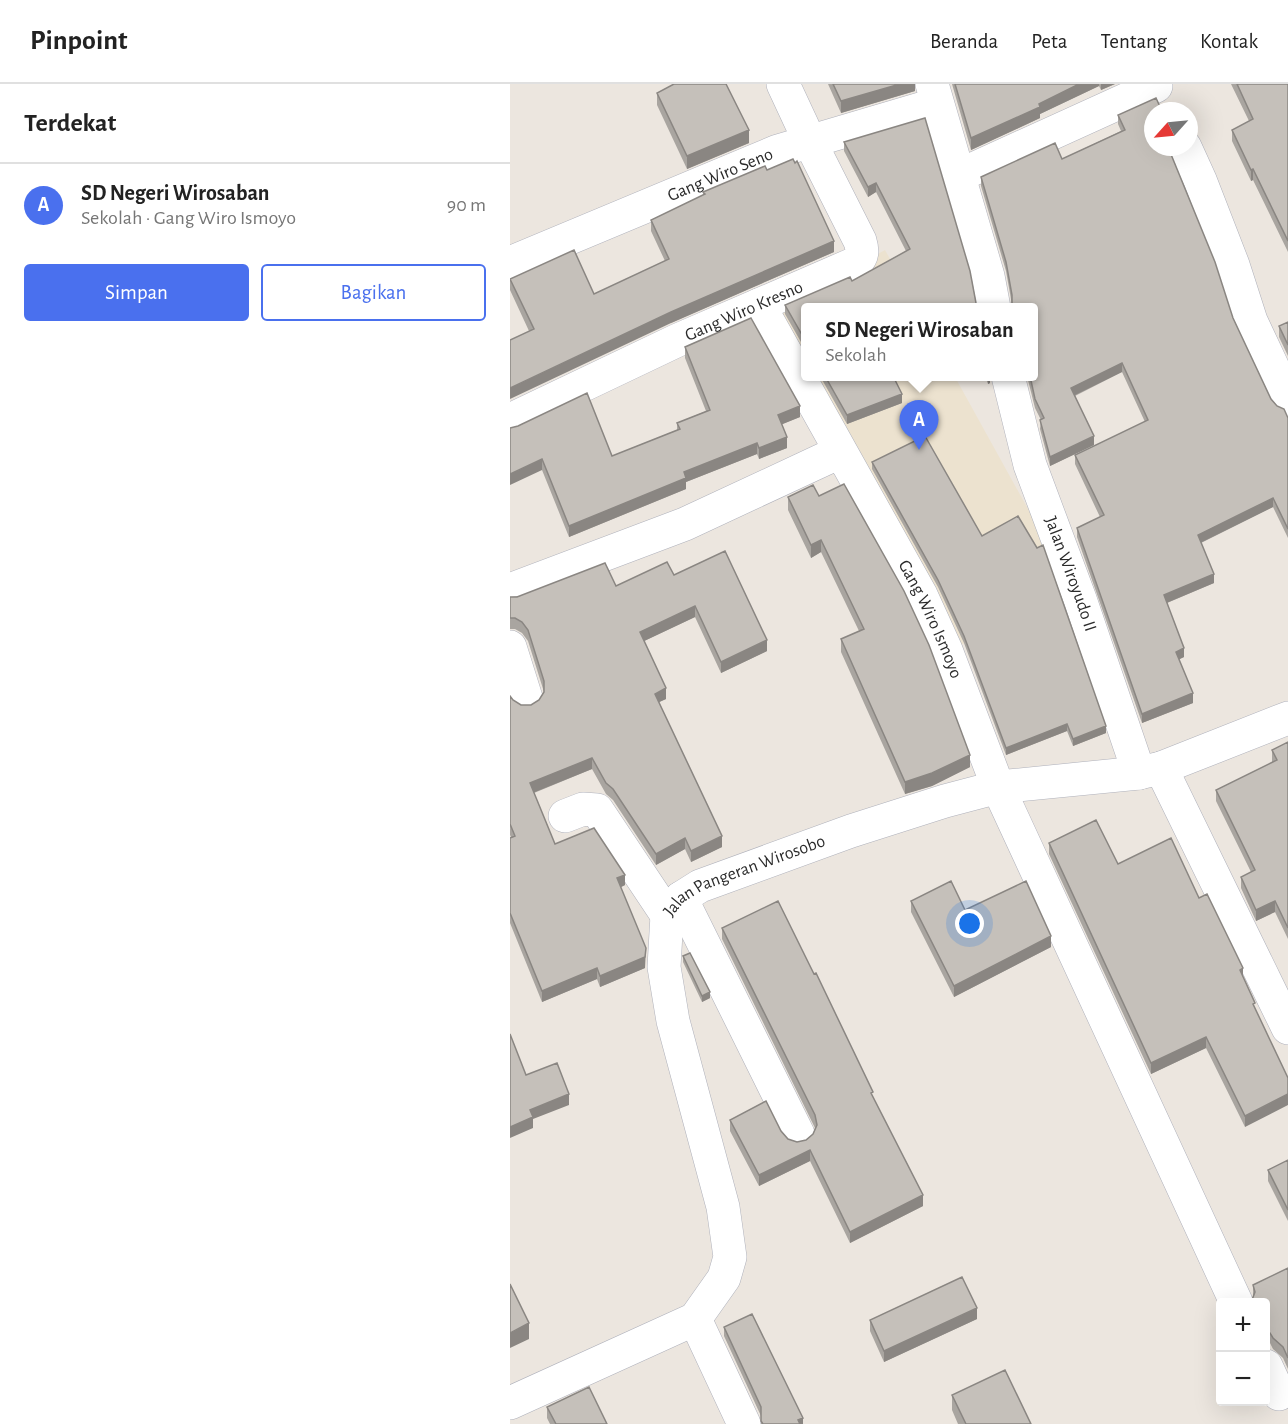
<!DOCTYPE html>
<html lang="id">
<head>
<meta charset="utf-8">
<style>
  :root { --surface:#fff; --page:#f2f2f2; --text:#222; --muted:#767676; --line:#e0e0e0; --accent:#4a70ee }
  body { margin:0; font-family:"Alegreya Sans",sans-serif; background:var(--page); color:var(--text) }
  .controls { position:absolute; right:18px; bottom:18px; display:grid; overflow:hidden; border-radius:6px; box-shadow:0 6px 24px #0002 }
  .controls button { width:54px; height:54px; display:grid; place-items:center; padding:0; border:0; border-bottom:2px solid var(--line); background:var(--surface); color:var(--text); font:30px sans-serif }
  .compass { position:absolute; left:634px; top:18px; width:54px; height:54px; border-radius:50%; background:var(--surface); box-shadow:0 6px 24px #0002; rotate:243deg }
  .you { position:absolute; left:460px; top:840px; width:21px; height:21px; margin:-15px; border:4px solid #fff; border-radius:50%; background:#1a73e8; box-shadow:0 0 0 9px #1a73e833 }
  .badge { display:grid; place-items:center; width:39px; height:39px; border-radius:50%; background:var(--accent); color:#fff; font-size:20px; font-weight:700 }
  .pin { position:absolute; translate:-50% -50px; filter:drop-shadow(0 2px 3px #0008) }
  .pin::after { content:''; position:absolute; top:32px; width:21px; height:18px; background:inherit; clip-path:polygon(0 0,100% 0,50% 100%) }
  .popup { position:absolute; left:291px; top:219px; width:237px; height:78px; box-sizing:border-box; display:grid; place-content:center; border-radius:6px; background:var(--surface); filter:drop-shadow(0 2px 4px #0005); font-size:20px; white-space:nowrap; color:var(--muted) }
  .popup b { font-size:22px; color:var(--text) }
  .popup::after { content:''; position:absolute; left:50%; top:100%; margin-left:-12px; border:12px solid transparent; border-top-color:var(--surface) }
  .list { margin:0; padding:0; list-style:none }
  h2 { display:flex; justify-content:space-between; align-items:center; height:78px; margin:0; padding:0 24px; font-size:26px }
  h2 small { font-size:20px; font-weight:400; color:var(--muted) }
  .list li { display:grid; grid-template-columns:39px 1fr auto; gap:18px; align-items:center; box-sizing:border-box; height:84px; padding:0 24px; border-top:2px solid var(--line) }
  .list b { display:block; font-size:22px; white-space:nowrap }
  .list p { margin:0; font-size:20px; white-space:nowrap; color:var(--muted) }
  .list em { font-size:20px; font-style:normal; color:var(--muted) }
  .actions { display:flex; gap:12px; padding:18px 24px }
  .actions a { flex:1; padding:14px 0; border:2px solid var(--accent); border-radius:6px; text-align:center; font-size:21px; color:var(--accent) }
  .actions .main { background:var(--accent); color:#fff }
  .map { position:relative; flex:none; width:778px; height:1340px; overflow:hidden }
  header { display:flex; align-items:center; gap:36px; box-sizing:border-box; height:84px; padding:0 30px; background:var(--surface); border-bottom:2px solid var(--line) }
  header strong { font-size:28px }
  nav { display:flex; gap:33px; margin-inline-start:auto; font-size:21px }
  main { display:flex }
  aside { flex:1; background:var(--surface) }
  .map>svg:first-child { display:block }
  .education { fill:#ece2cf }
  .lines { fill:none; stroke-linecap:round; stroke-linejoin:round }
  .minor-casing { stroke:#afb1bb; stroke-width:34 }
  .minor { stroke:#fff; stroke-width:33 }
  .wall { fill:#a9a5a0 }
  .shaded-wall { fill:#8a8682 }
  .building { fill:#c5c0ba; stroke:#8a8682; stroke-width:1.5 }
  .labels { text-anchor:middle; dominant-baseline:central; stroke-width:4.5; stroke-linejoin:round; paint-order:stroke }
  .street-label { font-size:18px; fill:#2b2b2b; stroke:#fff }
</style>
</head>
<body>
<header>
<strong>Pinpoint</strong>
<nav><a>Beranda</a><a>Peta</a><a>Tentang</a><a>Kontak</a></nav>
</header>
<main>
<aside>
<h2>Terdekat<small></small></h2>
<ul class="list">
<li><span class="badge">A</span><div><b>SD Negeri Wirosaban</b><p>Sekolah · Gang Wiro Ismoyo</p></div><em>90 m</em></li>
</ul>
<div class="actions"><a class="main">Simpan</a><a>Bagikan</a></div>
</aside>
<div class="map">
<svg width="778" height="1340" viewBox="0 0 778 1340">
  <rect width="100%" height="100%" fill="#ece6df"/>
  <path class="education" d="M375 166 407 223 295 224V292L445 293 560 501 444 565 259 230Z"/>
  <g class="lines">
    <defs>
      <g id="minor">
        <path d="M422 0 478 192 484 224"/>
        <path d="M675 63 690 96 723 181 741 237 778 316"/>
        <path d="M448 92 646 2"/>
        <path id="s1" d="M0 179 268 67 427 20"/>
        <path id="s2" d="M249 221 411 511 436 566 488 703 726 1218"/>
        <path id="s3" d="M498 292 520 381 570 515 629 689"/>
        <path id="s4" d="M0 336 168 256 346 179C353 172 353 167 350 157L300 58 273 0"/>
        <path d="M0 506 175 440 321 372H328L334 376"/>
        <path d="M0 563 16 614"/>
        <path d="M651 684 778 944"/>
        <path d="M55 732 73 725 87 726 157 831"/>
        <path d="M171 814 288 1050"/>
        <path d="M185 1235 234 1340"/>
        <path d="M756 1282 769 1310"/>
        <path id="s5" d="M0 1319 185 1235 214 1194 220 1173 213 1123 163 937 154 883 157 831 171 814 190 802 341 747 435 717 488 703 629 689 651 684 778 634"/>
      </g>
    </defs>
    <use href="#minor" class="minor-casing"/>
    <use href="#minor" class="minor"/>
  </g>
  <path class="wall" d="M318 0H405V7L331 29Z
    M442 0H605L591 6 589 2 530 30V34L461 66Z
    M721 0H778V168L743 96 741 97 722 57V46L739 37Z
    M147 9 239 59 177 85 147 21Z
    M643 27 723 234 761 315 778 334V454L763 423 691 459 704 499 657 519 674 573 669 575 683 619 632 639 567 453V444L590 433 565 380V371L635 338 612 288 565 312 584 361 540 382 530 345 531 336 525 324 517 292H523L502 221 496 187 471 102V93L552 75 611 47 608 40V31Z
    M334 58 460 187 295 224V265L275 230V221L342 197 396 167 366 108 358 113 334 67Z
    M257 86 324 168 161 239 19 247 0 206V195L84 210 155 177 141 147V136L193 111V108Z
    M778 238V272L769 253V242Z
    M175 263 290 333 272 340 277 364 249 375 247 370 176 398V405L59 453 32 386 0 344 102 372 167 346V339L196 327 175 274Z
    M310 292H383L392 319 337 340Z
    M475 292H480V299L478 300Z
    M362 378 472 452 596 649 563 662 557 647 496 671 454 559 428 503 362 385Z
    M309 412 460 683 422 702 395 710 331 568V555L349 547 311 468 301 474 278 426V413Z
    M164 491 257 567 211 589 185 533 134 557 156 615 149 618 212 763 181 778 175 765 146 781 103 716 96 710 82 685 24 709 45 760 115 801 111 803 135 884 90 903 87 895 32 918 0 839V754L1 753 0 751V612L3 616 11 621H21L29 616 34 608 18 557 12 549 5 545H0V513L106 502Z
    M778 658V855L765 828 746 837 731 804V793L741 788 706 717V706L762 679V666Z
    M539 759 608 780 689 814 733 894 745 925 735 1043 696 964 641 990 539 770Z
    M401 817 455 826 541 863 444 913 401 828Z
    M212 844 363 1014 413 1122 340 1159 300 1077 249 1102 220 1047V1036L271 1047 278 1055 287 1058 296 1056 303 1050 305 1044 212 855Z
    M173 872 200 914 192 918 173 878Z
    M778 1076V1137L758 1097V1086Z
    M778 1184V1285L773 1274 763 1265 760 1259 758 1260 756 1255V1218H742L743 1212V1201Z
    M467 1235 374 1278 360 1247V1236Z
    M214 1243 293 1340H251V1332L214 1252Z
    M442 1311 521 1340H448L442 1326Z
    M37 1323 97 1340H40L37 1334Z"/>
  <path class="shaded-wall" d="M390 0H405V7L331 29V17Z
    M569 0H589V2L530 30V34L461 66V54Z
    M591 0H605L591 6Z
    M239 46V59L177 85V72Z
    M743 85V96L741 97V86Z
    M366 99V108L358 113V103Z
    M324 157V168L161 239 0 315V304L161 228Z
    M612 279V288L561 313V304Z
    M478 292H480V299L478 300Z
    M392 310V319L337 340V331Z
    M290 322V333L268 342V331Z
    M584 352V361L540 382V373Z
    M277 353V364L249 375V364Z
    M247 359V370L176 398V405L59 453V442L174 388Z
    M32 375V386L0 401V390Z
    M763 414V423L688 460V451Z
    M311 456V468L301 474V461Z
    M704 490V499L654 520V511Z
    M185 522V533L130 559V548Z
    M257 556V567L211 589V578Z
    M674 564V573L666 577V568Z
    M156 604V615L145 620V610Z
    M683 609V619L632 639V630Z
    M557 640V647L496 671V664Z
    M596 642V649L563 662V655Z
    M460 671V683L422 702 395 710V698Z
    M82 674V685L20 710V699Z
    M212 752V763L181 778V767Z
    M175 754V765L146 781V770Z
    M115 791V801L107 805V794Z
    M765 817V828L746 837V826Z
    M541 852V863L444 913V902Z
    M136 864 135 884 90 903V892Z
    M87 884V895L32 918V907Z
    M733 884V895L730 886Z
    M200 908V914L192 918V912Z
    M696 953V964L641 990V979Z
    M59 1010V1021L23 1035V1044L0 1054V1043L20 1026Z
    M778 1010V1021L735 1043V1032Z
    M300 1066V1077L249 1102V1091Z
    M413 1111V1122L340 1159V1148Z
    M467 1224V1235L374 1278V1267Z
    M19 1239V1255L0 1264V1249Z
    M758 1249H760V1259L758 1260Z
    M293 1334V1340H288V1336Z"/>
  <path class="building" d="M164 0H216L239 46 177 72 147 9Z
    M323 0H390L331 17Z
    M445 0H569L529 20 530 23 461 54Z
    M727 0H778V157L743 85 741 86 722 46 743 35Z
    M646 14 652 27H643V63H658L705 178 723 234 761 315 767 322 774 325 778 334V445L763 414 688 451 704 490 654 511 674 564 666 568 683 609 632 630 567 444 594 431 565 371 638 336 612 279 561 304 584 352 540 373 530 336 534 334 525 315 520 292H523V224H500L502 221V211L496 178 471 93 545 59 552 75 615 46 608 31Z
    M415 34 460 187 466 219 468 224H295V256L275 221 340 193 342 197 400 165 366 99 358 103 334 58Z
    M283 75 285 79 287 77 324 157 161 228 0 304V256L24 245 0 195 64 166 84 210 159 175 141 136 195 110 193 108 255 82 257 86Z
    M241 234 290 322 268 331 277 353 249 364 247 359 174 388 176 394 59 442 32 375 0 390V344L8 342 77 309 102 372 170 345 167 339 200 326 175 263Z
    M778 238V261L769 242Z
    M315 292H383L392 310 337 331Z
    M415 352 472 452 508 432 527 464 533 461 596 642 563 655 557 640 496 664 454 552 428 496 362 378Z
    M334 400 394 507 419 561 460 671 422 689 395 698 331 555 354 545 311 456 301 461 278 413 303 401 309 412Z
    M215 467 257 556 211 578 185 522 130 548 156 604 145 610 212 752 181 767 175 754 146 770 103 705 96 699 82 674 20 699 45 760 84 744 115 791 107 794 136 864 135 873 90 892 87 884 32 907 0 829V754L5 752 0 740V612L3 616 11 621H21L29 616 34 608V597L18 546 12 538 5 534H0V513H7L95 479 106 502 157 478 164 491Z
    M778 658V844L765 817 746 826 731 793 745 786 706 706 767 676 762 666Z
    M586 736 608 780 661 754 689 814 697 810 733 884 730 886 745 919 743 920 778 994V1010L735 1032 696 953 641 979 539 759Z
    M441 797 455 826 516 797 541 852 444 902 401 817Z
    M268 817 304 890 306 889 363 1008 361 1009 413 1111 340 1148 300 1066 249 1091 220 1036 256 1017 271 1047 278 1055 287 1058 296 1056 303 1050 307 1041 305 1031 212 844Z
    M180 869 200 908 192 912 173 872Z
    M0 950 16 991 47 979 59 1010 20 1026 23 1033 0 1043Z
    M778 1076V1126L758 1086Z
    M778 1184V1274L773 1263 763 1254 760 1249H758L756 1244V1218H743L742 1216 745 1208 743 1201Z
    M452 1193 467 1224 374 1267 360 1236Z
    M0 1200 19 1239 0 1249Z
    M242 1230 293 1334 288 1336 290 1340H253L251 1337V1323L214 1243Z
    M495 1286 521 1340H456L442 1311Z
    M79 1303 97 1340H46L37 1323Z"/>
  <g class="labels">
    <g class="street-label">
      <text stroke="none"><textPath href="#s1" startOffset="228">Gang Wiro Seno</textPath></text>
      <text stroke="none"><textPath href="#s4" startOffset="258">Gang Wiro Kresno</textPath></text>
      <text stroke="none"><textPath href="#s3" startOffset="208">Jalan Wiroyudo II</textPath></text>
      <text stroke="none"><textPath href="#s2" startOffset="358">Gang Wiro Ismoyo</textPath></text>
      <text stroke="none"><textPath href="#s5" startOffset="714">Jalan Pangeran Wirosobo</textPath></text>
    </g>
  </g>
</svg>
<div class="controls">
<button>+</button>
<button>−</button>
</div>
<svg class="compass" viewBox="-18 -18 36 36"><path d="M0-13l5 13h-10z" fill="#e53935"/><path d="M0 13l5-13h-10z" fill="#767676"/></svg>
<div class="you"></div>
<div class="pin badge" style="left:409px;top:366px">A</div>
<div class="popup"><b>SD Negeri Wirosaban</b>Sekolah</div>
</div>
</main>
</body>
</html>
